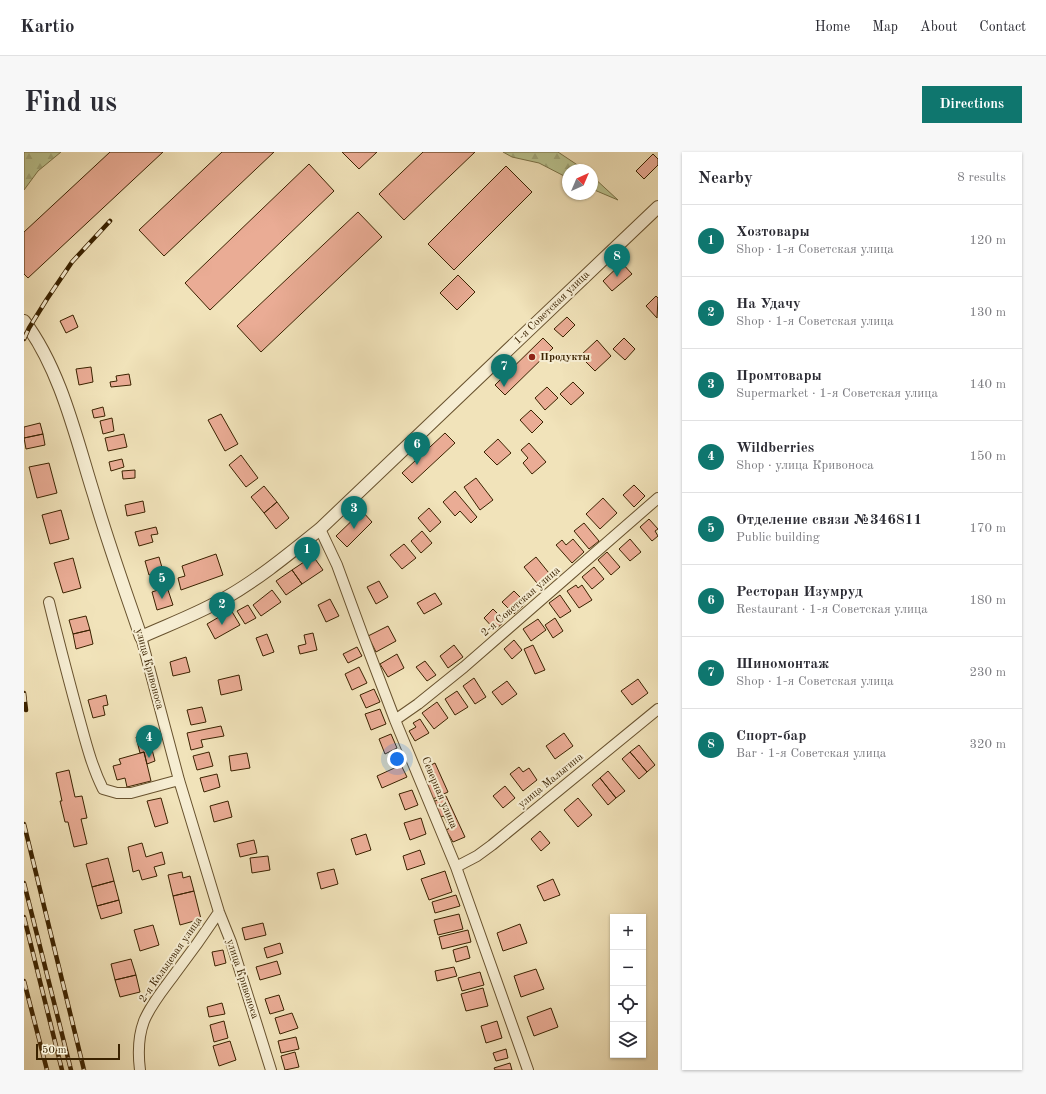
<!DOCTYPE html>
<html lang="en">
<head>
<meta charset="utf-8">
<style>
  :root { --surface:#fff; --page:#f7f7f7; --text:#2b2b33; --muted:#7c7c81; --line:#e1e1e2; --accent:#0f766e }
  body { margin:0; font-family:"Old Standard TT",serif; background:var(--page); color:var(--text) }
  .controls { position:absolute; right:12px; bottom:12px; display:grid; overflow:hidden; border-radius:0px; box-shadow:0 1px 3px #0004 }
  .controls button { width:36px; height:36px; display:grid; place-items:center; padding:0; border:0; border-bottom:1px solid var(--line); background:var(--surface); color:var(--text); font:20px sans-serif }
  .compass { position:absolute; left:538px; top:12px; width:36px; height:36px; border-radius:50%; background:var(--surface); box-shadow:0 1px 3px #0004; rotate:44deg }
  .scale { position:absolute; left:12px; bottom:10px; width:84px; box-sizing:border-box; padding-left:4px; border:2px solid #3a2200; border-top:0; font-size:11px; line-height:14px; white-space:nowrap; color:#3a2200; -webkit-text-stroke:3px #f6edd2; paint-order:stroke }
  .you { position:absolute; left:373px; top:607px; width:14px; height:14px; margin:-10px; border:3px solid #fff; border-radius:50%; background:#1a73e8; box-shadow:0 0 0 6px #1a73e833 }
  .badge { display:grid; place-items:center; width:26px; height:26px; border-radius:50%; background:var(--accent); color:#fff; font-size:13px; font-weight:700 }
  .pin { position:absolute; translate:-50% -33px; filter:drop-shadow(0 1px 2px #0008) }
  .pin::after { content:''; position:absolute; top:21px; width:14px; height:12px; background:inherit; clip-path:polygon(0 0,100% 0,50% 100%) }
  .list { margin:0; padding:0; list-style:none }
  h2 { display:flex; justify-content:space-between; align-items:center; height:52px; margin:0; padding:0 16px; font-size:17px }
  h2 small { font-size:13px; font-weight:400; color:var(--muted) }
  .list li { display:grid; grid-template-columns:26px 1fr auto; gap:12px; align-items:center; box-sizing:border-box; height:72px; padding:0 16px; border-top:1px solid var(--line) }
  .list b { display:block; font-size:15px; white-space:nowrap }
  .list p { margin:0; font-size:13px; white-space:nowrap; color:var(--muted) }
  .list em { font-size:13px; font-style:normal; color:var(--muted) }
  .icon { flex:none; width:22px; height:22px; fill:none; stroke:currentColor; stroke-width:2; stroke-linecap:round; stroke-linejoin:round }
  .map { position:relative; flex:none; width:634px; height:918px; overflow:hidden; border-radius:0px }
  header { display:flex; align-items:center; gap:24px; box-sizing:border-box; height:56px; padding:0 20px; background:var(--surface); border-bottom:1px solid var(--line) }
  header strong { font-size:19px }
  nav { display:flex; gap:22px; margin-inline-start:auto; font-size:14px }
  .intro { display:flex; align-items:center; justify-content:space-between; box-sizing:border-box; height:96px; padding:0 24px }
  h1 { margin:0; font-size:28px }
  .button { padding:10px 18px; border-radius:0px; background:var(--accent); color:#fff; font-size:14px; font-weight:700 }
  main { display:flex; gap:24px; padding:0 24px }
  aside { flex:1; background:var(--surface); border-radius:0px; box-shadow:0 1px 3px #0004 }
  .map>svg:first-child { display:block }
  .forest { fill:url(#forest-firs); stroke:#7a7348 }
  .building { fill:#eaac95; stroke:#3a2200 }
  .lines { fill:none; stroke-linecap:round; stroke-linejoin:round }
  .minor-casing { stroke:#68522e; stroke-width:12 }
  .tertiary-casing { stroke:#68522e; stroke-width:14 }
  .minor { stroke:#f6edd2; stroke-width:10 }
  .tertiary { stroke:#f6edd2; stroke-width:12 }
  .rail-casing { stroke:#3a2200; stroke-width:4.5 }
  .rail { stroke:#f6edd2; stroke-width:3; stroke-dasharray:9; stroke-linecap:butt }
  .poi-dot { fill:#8f2418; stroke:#f6edd2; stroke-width:1.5 }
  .labels { text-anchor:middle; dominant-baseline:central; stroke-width:4; stroke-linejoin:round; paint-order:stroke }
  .street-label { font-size:11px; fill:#3a2200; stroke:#f6edd2 }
  .poi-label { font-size:11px; font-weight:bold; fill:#3a2200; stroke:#f6edd2; text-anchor:start }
</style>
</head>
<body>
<header>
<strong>Kartio</strong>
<nav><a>Home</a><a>Map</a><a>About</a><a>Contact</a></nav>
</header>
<div class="intro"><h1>Find us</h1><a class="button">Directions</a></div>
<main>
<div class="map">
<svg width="634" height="918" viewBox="0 0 634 918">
  <defs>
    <pattern id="forest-firs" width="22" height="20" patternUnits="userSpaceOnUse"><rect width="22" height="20" fill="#bac490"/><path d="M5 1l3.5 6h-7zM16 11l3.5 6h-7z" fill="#a1a87a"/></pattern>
  </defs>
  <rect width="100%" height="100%" fill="#f1e3ba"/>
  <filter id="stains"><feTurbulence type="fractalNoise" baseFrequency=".005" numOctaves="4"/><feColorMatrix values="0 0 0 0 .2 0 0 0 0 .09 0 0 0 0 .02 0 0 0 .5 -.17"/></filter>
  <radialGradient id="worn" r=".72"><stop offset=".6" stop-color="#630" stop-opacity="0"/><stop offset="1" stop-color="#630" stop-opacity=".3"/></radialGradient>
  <path class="forest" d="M0 0H37L14 19 0 38Z
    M479 0H534L561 18H544V26L515 11 488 5Z
    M568 24 594 48 568 37Z"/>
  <path class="building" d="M86 0H139L4 126 0 122V80Z
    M198 0H250L140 104 115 78Z
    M318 0H353L335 17Z
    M399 0H451L380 68 355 42Z
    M629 2 634 7V13L620 27 612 19Z
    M285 12 310 39 186 158 161 131Z
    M482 14 508 40 430 118 404 92Z
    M334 60 358 85 237 200 213 174Z
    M598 111 608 122 588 139 579 129Z
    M434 123 451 140 433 158 416 141Z
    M632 144 634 146 633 166 622 154Z
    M49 163 54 175 42 181 36 169Z
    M543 165 551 173 539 185 530 177Z
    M519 186 529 196 481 243 471 233Z
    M600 186 611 197 601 208 589 197Z
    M573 188 587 204 571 219 556 204Z
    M67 215 69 230 55 233 52 217Z
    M105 222 107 233 87 235 86 230 93 229 92 224Z
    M549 230 560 241 547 253 536 242Z
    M523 235 534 246 521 258 511 246Z
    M79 255 81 264 70 266 68 258Z
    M507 258 519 270 508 281 496 268Z
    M197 262 214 292 201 299 184 268Z
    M88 266 90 279 79 282 76 269Z
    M16 271 19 282 0 286V275Z
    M421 281 431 291 388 331 378 321Z
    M19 282 21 293 2 297 0 286Z
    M100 282 103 295 84 299 81 286Z
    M474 287 487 301 473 313 460 300Z
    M505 291 522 310 508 322 499 311 504 306 497 298Z
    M217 303 234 326 222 335 205 313Z
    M98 307 100 315 87 319 85 310Z
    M25 311 33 341 13 346 5 315Z
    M111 318V326L99 327 98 319Z
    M452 326 469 348 456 358 440 335Z
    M610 333 621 344 610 355 599 343Z
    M240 334 253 350 240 361 227 345Z
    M431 339 453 365 447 371 436 359 431 364 419 350Z
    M579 346 593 361 576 377 562 362Z
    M119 349 121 360 103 364 101 353Z
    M253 350 265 366 252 377 240 361Z
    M405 356 417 370 406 380 394 366Z
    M37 358 45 387 26 392 18 363Z
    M338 359 348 370 323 395 312 384Z
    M625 367 634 377 631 379 634 384 628 389 616 375Z
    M560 371 575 389 565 397 550 379Z
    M132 375 134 382 127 383 129 390 115 394 111 380Z
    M398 379 408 391 397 401 387 389Z
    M549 387 560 400 548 411 532 393 538 388 542 393Z
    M606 387 617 400 606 409 595 397Z
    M380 392 392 406 378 417 366 403Z
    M583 400 596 415 587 423 574 408Z
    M192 402 199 423 157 438 154 426 161 424 158 414Z
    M289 404 299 418 278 432 268 418Z
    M135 405 139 419 125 423 121 409Z
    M512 405 529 426 517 436 500 415Z
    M49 406 57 436 39 441 30 411Z
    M570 415 580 427 568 437 558 425Z
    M268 418 278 432 262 443 252 429Z
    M355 429 364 445 352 452 343 435Z
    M552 433 554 436 558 433 568 448 555 456 543 439Z
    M143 435 149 453 133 458 128 440Z
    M248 438 257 450 237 464 229 453Z
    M490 439 502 451 490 462 478 450Z
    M411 441 418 452 400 462 393 451Z
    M536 443 547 459 536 466 525 451Z
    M306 447 315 464 302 470 294 453Z
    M224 453 232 466 221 472 213 459Z
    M469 457 481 469 471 478 460 466Z
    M207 458 216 473 191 487 183 472Z
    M62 464 66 478 49 482 45 468Z
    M531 466 539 479 529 486 521 473Z
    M514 467 522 478 507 489 499 477Z
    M364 474 372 489 352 500 344 484Z
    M66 478 69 492 52 497 49 482Z
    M289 481 293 498 276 502 274 494 282 492 280 483Z
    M243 482 250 500 239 504 232 486Z
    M490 488 498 498 488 507 480 497Z
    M430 493 439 505 424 516 416 504Z
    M509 493 521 518 511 522 500 497Z
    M333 495 338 504 324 511 319 502Z
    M373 502 380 516 364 525 356 512Z
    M162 505 166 520 149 524 146 510Z
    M401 509 412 523 403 529 392 515Z
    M335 515 343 531 328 538 321 522Z
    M215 523 218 538 197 543 194 528Z
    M450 526 462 545 451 552 439 534Z
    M614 527 624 541 608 553 597 539Z
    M483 529 493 542 478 553 468 540Z
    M350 537 356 550 342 556 336 543Z
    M433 539 444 555 431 563 421 547Z
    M82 543 84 553 79 554 81 563 69 566 64 548Z
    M413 550 424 566 410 577 398 561Z
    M178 555 182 570 167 573 163 558Z
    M356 557 362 572 347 578 341 562Z
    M396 567 405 581 391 589 385 579 392 575 389 571Z
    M197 574 200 584 177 588 179 595 167 598 163 581Z
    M540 581 549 594 531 607 522 594Z
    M124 582 131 609 123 612 120 600 116 601 112 585Z
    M367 582 373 596 361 602 355 587Z
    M615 593 631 613 623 620 606 600Z
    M120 600 127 629 103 635 101 626 93 628 89 614 97 612 95 607Z
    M185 600 189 614 173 618 169 604Z
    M606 600 623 620 615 627 598 607Z
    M223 601 226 616 207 619 205 604Z
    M411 611 424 640 409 647 403 633 410 629 403 615Z
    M377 613 383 625 358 636 353 624Z
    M495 615 499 620 505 616 513 628 499 639 486 622Z
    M45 618 51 645 58 644 63 666 57 667 63 692 50 695 44 670H41L36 649H38L32 621Z
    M584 619 601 639 592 646 576 626Z
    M193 622 196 635 180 640 176 626Z
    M576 626 592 646 584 653 568 633Z
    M481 634 491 646 479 656 469 644Z
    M388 638 394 653 381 658 375 642Z
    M422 644 441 685 429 690 422 678 426 676 420 664 416 665 409 650Z
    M137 646 144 671 131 675 123 649Z
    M554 646 568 663 554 675 540 658Z
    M204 649 208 665 190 670 186 654Z
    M397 666 402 682 386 688 380 671Z
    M516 679 526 691 517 699 507 687Z
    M342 682 347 698 332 703 327 687Z
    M230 688 233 701 216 705 213 692Z
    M118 691 122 705 138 700 141 712 130 715 133 724 118 728 115 718 109 720 104 695Z
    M396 698 401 712 383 718 379 704Z
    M244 704 246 718 228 721 226 706Z
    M84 706 90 729 68 735 62 712Z
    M310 717 314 732 297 737 293 721Z
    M421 719 428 740 405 748 397 727Z
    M158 720 159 726 166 724 170 739 149 744 144 723Z
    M529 727 536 743 520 749 513 734Z
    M90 729 95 748 73 754 68 735Z
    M170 739 177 767 156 773 149 744Z
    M432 743 436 754 411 761 408 750Z
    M95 748 98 761 77 767 73 754Z
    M435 762 439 777 414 783 410 768Z
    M239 771 242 783 221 788 218 776Z
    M496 772 503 791 479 799 473 781Z
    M129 773 135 793 116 799 110 778Z
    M444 778 447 790 418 797 415 785Z
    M256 791 259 801 243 806 240 796Z
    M443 794 446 806 432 810 429 798Z
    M199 798 202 811 191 814 188 800Z
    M107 807 112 823 91 828 87 812Z
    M253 809 257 822 236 828 232 815Z
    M430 815 433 824 413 829 411 819Z
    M512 817 520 837 497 845 490 824Z
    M456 820 460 833 438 839 434 826Z
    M112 823 116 840 96 845 91 828Z
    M459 836 464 854 442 859 437 842Z
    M255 843 260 858 246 862 241 847Z
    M198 851 201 862 185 865 183 855Z
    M527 856 534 875 510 884 503 865Z
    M268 861 274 876 256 882 251 866Z
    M200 869 204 886 190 890 186 873Z
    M473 869 478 886 462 891 457 874Z
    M272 885 275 897 257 901 254 889Z
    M206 889 212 908 195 914 189 894Z
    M482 897 484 906 472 909 469 901Z
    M271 900 275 915 261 918 257 904Z
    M486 911 488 918H471L470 916Z"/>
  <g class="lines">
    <defs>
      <path id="minor" d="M296 377 313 413 339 484 371 568 432 715 504 918
        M25 450C34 487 44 525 54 562 61 587 67 613 79 637L93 641H107L155 628
        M117 485 155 628 195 760 207 790 247 918
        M371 568 394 552 440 515 634 346
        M432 715 453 704 468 693 634 557
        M116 918C114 902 114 885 120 869 127 852 139 838 150 823 166 802 181 781 195 760"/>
      <path id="tertiary" d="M0 169C37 218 52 286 70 343 84 391 101 438 117 485 146 472 176 461 203 445 236 426 266 401 296 377L634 55"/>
    </defs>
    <use href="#minor" class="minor-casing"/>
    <use href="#tertiary" class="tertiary-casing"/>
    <use href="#minor" class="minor"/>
    <use href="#tertiary" class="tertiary"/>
    <defs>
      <path id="rail" d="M0 187 5 176 23 147 48 110 86 69
        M0 541 2 558
        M0 672 60 918
        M0 731 47 918
        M0 765 38 918
        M0 829 23 918"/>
    </defs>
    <use href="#rail" class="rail-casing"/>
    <use href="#rail" class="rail"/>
  </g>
  <circle class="poi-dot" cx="508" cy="205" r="4"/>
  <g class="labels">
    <g class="street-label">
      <text transform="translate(528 156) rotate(-44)">1-я Советская улица</text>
      <text transform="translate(497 450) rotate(-41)">2-я Советская улица</text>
      <text transform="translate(125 517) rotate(75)">улица Кривоноса</text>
      <text transform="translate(527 629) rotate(-39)">улица Малыгина</text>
      <text transform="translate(415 641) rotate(67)">Северная улица</text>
      <text transform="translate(147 808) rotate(-55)">2-я Кольцевая улица</text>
      <text transform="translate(218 827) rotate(72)">улица Кривоноса</text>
    </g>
    <g class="poi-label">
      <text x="516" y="205">Продукты</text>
    </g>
  </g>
  <rect width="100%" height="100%" filter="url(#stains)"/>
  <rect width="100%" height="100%" fill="url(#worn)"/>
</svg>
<div class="controls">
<button>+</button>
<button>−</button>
<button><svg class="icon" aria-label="locate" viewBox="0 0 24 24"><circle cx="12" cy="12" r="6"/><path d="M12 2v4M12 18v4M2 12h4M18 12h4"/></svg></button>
<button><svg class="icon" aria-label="layers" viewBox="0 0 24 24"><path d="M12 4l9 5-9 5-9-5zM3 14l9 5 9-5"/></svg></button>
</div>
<svg class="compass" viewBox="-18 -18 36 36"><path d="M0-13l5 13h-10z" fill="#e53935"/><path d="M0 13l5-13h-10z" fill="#7c7c81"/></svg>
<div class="scale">50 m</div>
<div class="you"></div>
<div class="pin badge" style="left:283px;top:418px">1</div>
<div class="pin badge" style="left:198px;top:473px">2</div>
<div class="pin badge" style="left:330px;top:377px">3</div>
<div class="pin badge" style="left:125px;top:606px">4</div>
<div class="pin badge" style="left:138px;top:447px">5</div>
<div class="pin badge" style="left:393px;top:313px">6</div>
<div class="pin badge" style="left:480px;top:235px">7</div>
<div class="pin badge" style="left:593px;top:125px">8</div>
</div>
<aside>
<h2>Nearby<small>8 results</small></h2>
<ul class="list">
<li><span class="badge">1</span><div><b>Хозтовары</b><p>Shop · 1-я Советская улица</p></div><em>120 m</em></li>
<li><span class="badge">2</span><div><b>На Удачу</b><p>Shop · 1-я Советская улица</p></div><em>130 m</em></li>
<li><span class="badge">3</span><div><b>Промтовары</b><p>Supermarket · 1-я Советская улица</p></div><em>140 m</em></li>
<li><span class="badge">4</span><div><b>Wildberries</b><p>Shop · улица Кривоноса</p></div><em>150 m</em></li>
<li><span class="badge">5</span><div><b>Отделение связи №346811</b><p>Public building</p></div><em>170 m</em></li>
<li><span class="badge">6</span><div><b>Ресторан Изумруд</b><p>Restaurant · 1-я Советская улица</p></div><em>180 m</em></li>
<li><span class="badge">7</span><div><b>Шиномонтаж</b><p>Shop · 1-я Советская улица</p></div><em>230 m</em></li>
<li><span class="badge">8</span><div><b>Спорт-бар</b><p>Bar · 1-я Советская улица</p></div><em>320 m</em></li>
</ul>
</aside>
</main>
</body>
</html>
